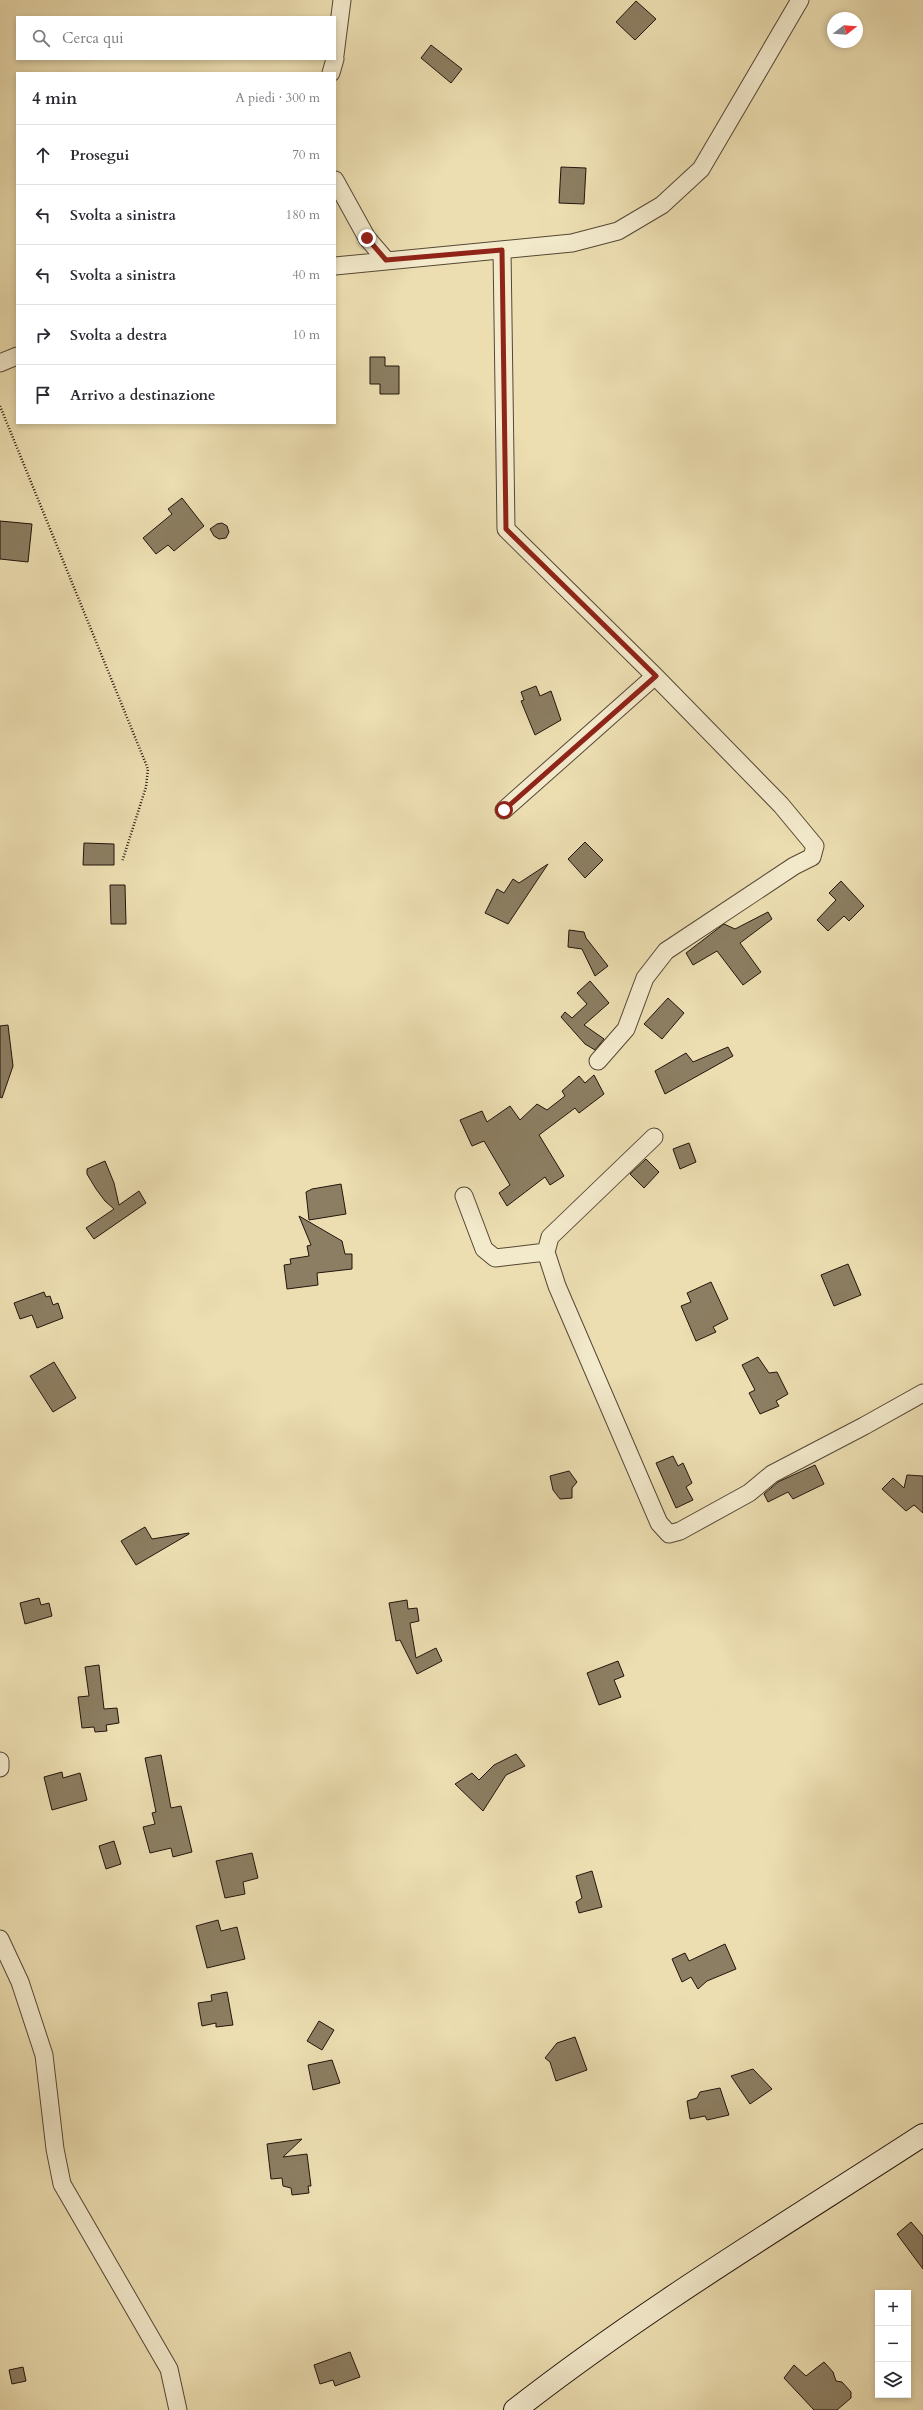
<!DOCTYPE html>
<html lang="it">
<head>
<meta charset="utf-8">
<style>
  :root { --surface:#fff; --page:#f2f2f3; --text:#2b2b33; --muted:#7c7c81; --line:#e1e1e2 }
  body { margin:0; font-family:Cardo,serif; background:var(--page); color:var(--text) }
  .controls { position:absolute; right:12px; bottom:12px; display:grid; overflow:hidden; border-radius:0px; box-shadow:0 2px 6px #0003 }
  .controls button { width:36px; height:36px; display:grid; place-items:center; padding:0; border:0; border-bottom:1px solid var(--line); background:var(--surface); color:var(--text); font:20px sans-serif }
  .compass { position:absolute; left:827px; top:12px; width:36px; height:36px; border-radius:50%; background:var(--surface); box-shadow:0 2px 6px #0003; rotate:73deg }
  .stop { position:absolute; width:12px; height:12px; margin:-9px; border:3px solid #8f2418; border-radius:50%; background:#fff }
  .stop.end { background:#8f2418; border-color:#fff; box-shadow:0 1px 4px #0008 }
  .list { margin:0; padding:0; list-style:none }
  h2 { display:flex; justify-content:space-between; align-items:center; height:52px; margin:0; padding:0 16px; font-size:17px }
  h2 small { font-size:13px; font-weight:400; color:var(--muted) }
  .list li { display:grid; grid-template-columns:26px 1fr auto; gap:12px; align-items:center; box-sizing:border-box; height:60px; padding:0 16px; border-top:1px solid var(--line) }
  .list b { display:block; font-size:15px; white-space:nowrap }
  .list em { font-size:13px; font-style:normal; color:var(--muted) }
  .icon { flex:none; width:22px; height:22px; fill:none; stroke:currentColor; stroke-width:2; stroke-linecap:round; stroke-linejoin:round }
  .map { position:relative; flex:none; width:923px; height:2410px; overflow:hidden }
  .search { position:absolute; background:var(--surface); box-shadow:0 2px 6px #0003; left:16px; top:16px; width:320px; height:44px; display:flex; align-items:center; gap:10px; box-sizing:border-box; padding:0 14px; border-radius:0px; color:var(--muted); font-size:15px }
  .panel { position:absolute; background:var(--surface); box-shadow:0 2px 6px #0003; left:16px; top:72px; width:320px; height:352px; border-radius:0px }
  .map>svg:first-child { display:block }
  .building { fill:#8c7e62; stroke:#23150c }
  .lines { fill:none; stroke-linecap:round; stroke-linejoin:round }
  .street-casing { stroke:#554735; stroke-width:19 }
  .secondary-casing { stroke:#23150c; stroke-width:24 }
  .path { stroke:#23150c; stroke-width:2.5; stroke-dasharray:1 2; stroke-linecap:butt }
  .street { stroke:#f3eacc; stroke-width:17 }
  .secondary { stroke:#f3eacc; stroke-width:22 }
  .route { stroke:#8f2418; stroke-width:5 }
</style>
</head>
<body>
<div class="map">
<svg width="923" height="2410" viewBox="0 0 923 2410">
  <rect width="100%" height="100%" fill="#ecdeb1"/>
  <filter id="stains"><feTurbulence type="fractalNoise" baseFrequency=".005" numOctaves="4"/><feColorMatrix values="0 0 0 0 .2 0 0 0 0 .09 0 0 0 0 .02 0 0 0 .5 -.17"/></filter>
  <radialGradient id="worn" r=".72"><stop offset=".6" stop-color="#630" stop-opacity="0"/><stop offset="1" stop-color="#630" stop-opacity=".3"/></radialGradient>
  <path class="building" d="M636 1 656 19 635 40 616 22Z
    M431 45 462 69 451 83 421 58Z
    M561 167 586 168 584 204 559 203Z
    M370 357H385V366H399V394H380V384H370Z
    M182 498 204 526 174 551 168 545 156 554 143 538 172 514 168 509Z
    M0 521 32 524 28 562 0 559Z
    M222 523 227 526 229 532 226 538 219 539 214 536 210 529 217 524Z
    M536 686 540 696 551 691 561 720 535 735 521 701 524 700 521 692Z
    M585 842 603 860 585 878 568 859Z
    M84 843 114 844V865H83Z
    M548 864 508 924 485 913 497 889 504 893 513 879 519 883Z
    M841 881 864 906 849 921 844 916 828 931 817 920 836 900 829 893Z
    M110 885H125L126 924H111Z
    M768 912 772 919 740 943 761 972 743 985 717 951 693 965 686 953 724 924 735 929Z
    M569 930 584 932 586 938 608 966 595 976 582 949 568 947Z
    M590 981 609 1003 584 1025 604 1039 595 1050 585 1044 561 1017 565 1012 572 1018 587 1004 577 993Z
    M668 998 684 1013 662 1039 644 1024Z
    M8 1025 13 1066 2 1098 0 1097V1026Z
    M728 1047 733 1056 665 1094 655 1071 686 1053 693 1062Z
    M594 1075 604 1094 579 1113 575 1108 539 1135 564 1176 550 1185 545 1177 507 1206 499 1193 510 1185 484 1141 472 1146 460 1120 482 1111 487 1122 510 1106 520 1120 537 1104 547 1110 565 1096 562 1091 579 1076 585 1083Z
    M689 1143 696 1162 680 1169 673 1149Z
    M646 1159 659 1172 644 1188 630 1174Z
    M105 1161 114 1183 119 1205 139 1191 146 1203 94 1239 86 1228 114 1209 105 1201 96 1189 87 1174V1169Z
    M341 1184 346 1214 309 1220 306 1192 312 1189Z
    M299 1216 342 1241 345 1254H352V1269L317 1273 318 1285 287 1289 284 1265 291 1264 290 1259 309 1256 307 1246 311 1245Z
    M848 1264 861 1295 834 1306 821 1275Z
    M711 1282 728 1319 713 1327 716 1332 696 1341 681 1306 691 1302 687 1293Z
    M44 1292 46 1297 50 1296 53 1305 58 1303 63 1318 37 1328 32 1315 20 1319 14 1303Z
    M758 1357 769 1373 777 1372 788 1394 776 1401 779 1406 760 1414 749 1393 755 1390 742 1365Z
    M54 1362 76 1398 53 1412 30 1376Z
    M673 1456 678 1466 683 1463 692 1483 686 1487 693 1500 676 1508 656 1463Z
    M815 1465 824 1484 793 1499 788 1492 768 1502 764 1494 778 1482Z
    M569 1471 577 1482 572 1488V1498L560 1499 553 1490 550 1476Z
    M907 1475 923 1476V1513L914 1505 906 1511 882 1489 893 1478 904 1488Z
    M145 1527 152 1539 189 1533V1534L136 1565 121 1541Z
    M39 1598 41 1605 49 1603 52 1616 25 1624 20 1603Z
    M407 1600 408 1609 417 1608 419 1621 410 1623 416 1658 436 1648 442 1661 417 1674 400 1640 396 1641 389 1603Z
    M618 1661 624 1676 614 1680 621 1697 599 1705 587 1673Z
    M99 1665 104 1709 117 1708 119 1723 106 1725 107 1731 95 1732 94 1727 82 1728 78 1697 89 1696 85 1667Z
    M516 1754 525 1766 506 1775 483 1811 455 1784 472 1773 479 1780 494 1765Z
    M161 1755 171 1808 181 1806 192 1852 173 1857 171 1848 150 1853 143 1827 155 1824 152 1813 156 1812 145 1758Z
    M62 1772 63 1778 80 1773 87 1800 52 1810 44 1777Z
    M114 1841 121 1864 106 1869 99 1846Z
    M252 1853 258 1878 243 1882 245 1894 225 1898 216 1861Z
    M592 1871 602 1907 579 1913 576 1902 582 1898 576 1876Z
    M218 1920 221 1931 237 1927 245 1959 207 1968 196 1926Z
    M725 1944 736 1969 707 1981 698 1989 691 1977 682 1982 672 1959 685 1953 689 1961Z
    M227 1992 233 2025 216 2027V2023L202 2026 198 2003 212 2001 211 1995Z
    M319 2021 334 2030 322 2050 307 2041Z
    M575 2037 587 2070 556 2081 550 2062 545 2058 557 2043Z
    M332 2060 340 2083 313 2090 308 2065Z
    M753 2069 772 2089 750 2104 731 2076Z
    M720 2088 729 2115 707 2120 705 2116 690 2119 687 2101 697 2098 700 2092Z
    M302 2139 283 2157 307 2154 311 2186H308L309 2193 292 2195 291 2188 283 2186 282 2178 271 2179 267 2144Z
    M911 2222 923 2236V2269L897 2234Z
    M350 2352 360 2377 335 2386 333 2380 320 2384 314 2365Z
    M824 2362 833 2372 836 2381 842 2382 851 2392V2398L837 2410H814L784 2378 794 2365 806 2376Z
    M23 2367 26 2381 12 2384 9 2370Z"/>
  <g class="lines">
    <defs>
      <path id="street" d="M335 55 342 0
        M331 73 335 59
        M335 180 367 238 386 260
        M502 250 506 529 655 676 781 805 815 846 812 857 794 866 666 951 645 978 626 1029 598 1061
        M335 266 572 243 618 231 662 205 701 169 800 0
        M0 363 17 356
        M504 810 655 676
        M654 1137 550 1237 546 1252 557 1286 659 1523 669 1534 680 1531 749 1493 772 1474 864 1426 923 1393
        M464 1196 484 1249 495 1258 546 1252
        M0 1761V1768
        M0 1939 20 1982 44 2055 55 2149 62 2184 169 2369 178 2410"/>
      <path id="secondary" d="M515 2410C644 2309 786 2224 923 2135"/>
    </defs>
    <use href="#street" class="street-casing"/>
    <use href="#secondary" class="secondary-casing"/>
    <path class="path" d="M0 406 148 769 146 787 122 862"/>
    <use href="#street" class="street"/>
    <use href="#secondary" class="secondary"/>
  </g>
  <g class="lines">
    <path class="route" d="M367 238 386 260 502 250 506 529 656 676 504 810"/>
  </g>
  <rect width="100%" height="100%" filter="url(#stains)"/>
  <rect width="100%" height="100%" fill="url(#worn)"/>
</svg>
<div class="controls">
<button>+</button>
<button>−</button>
<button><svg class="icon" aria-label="layers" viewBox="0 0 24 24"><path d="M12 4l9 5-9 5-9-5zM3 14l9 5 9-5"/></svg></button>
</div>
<svg class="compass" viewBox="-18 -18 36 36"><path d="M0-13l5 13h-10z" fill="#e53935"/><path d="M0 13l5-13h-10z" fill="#7c7c81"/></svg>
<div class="stop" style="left:504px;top:810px"></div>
<div class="stop end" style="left:367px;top:238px"></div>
<div class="search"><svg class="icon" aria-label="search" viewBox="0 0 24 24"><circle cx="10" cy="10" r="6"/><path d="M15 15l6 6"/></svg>Cerca qui</div>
<section class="panel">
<h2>4 min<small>A piedi · 300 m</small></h2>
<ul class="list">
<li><svg class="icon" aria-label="ahead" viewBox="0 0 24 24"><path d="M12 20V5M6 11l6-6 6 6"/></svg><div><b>Prosegui</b></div><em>70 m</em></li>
<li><svg class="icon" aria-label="left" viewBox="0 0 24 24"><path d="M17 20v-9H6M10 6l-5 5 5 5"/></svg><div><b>Svolta a sinistra</b></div><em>180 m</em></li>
<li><svg class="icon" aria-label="left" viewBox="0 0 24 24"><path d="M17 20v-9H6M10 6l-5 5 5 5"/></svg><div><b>Svolta a sinistra</b></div><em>40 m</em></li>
<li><svg class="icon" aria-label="right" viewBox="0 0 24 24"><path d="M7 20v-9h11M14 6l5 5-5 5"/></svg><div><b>Svolta a destra</b></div><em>10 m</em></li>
<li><svg class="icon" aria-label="arrive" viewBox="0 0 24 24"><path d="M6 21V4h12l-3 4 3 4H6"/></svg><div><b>Arrivo a destinazione</b></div></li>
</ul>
</section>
</div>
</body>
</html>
